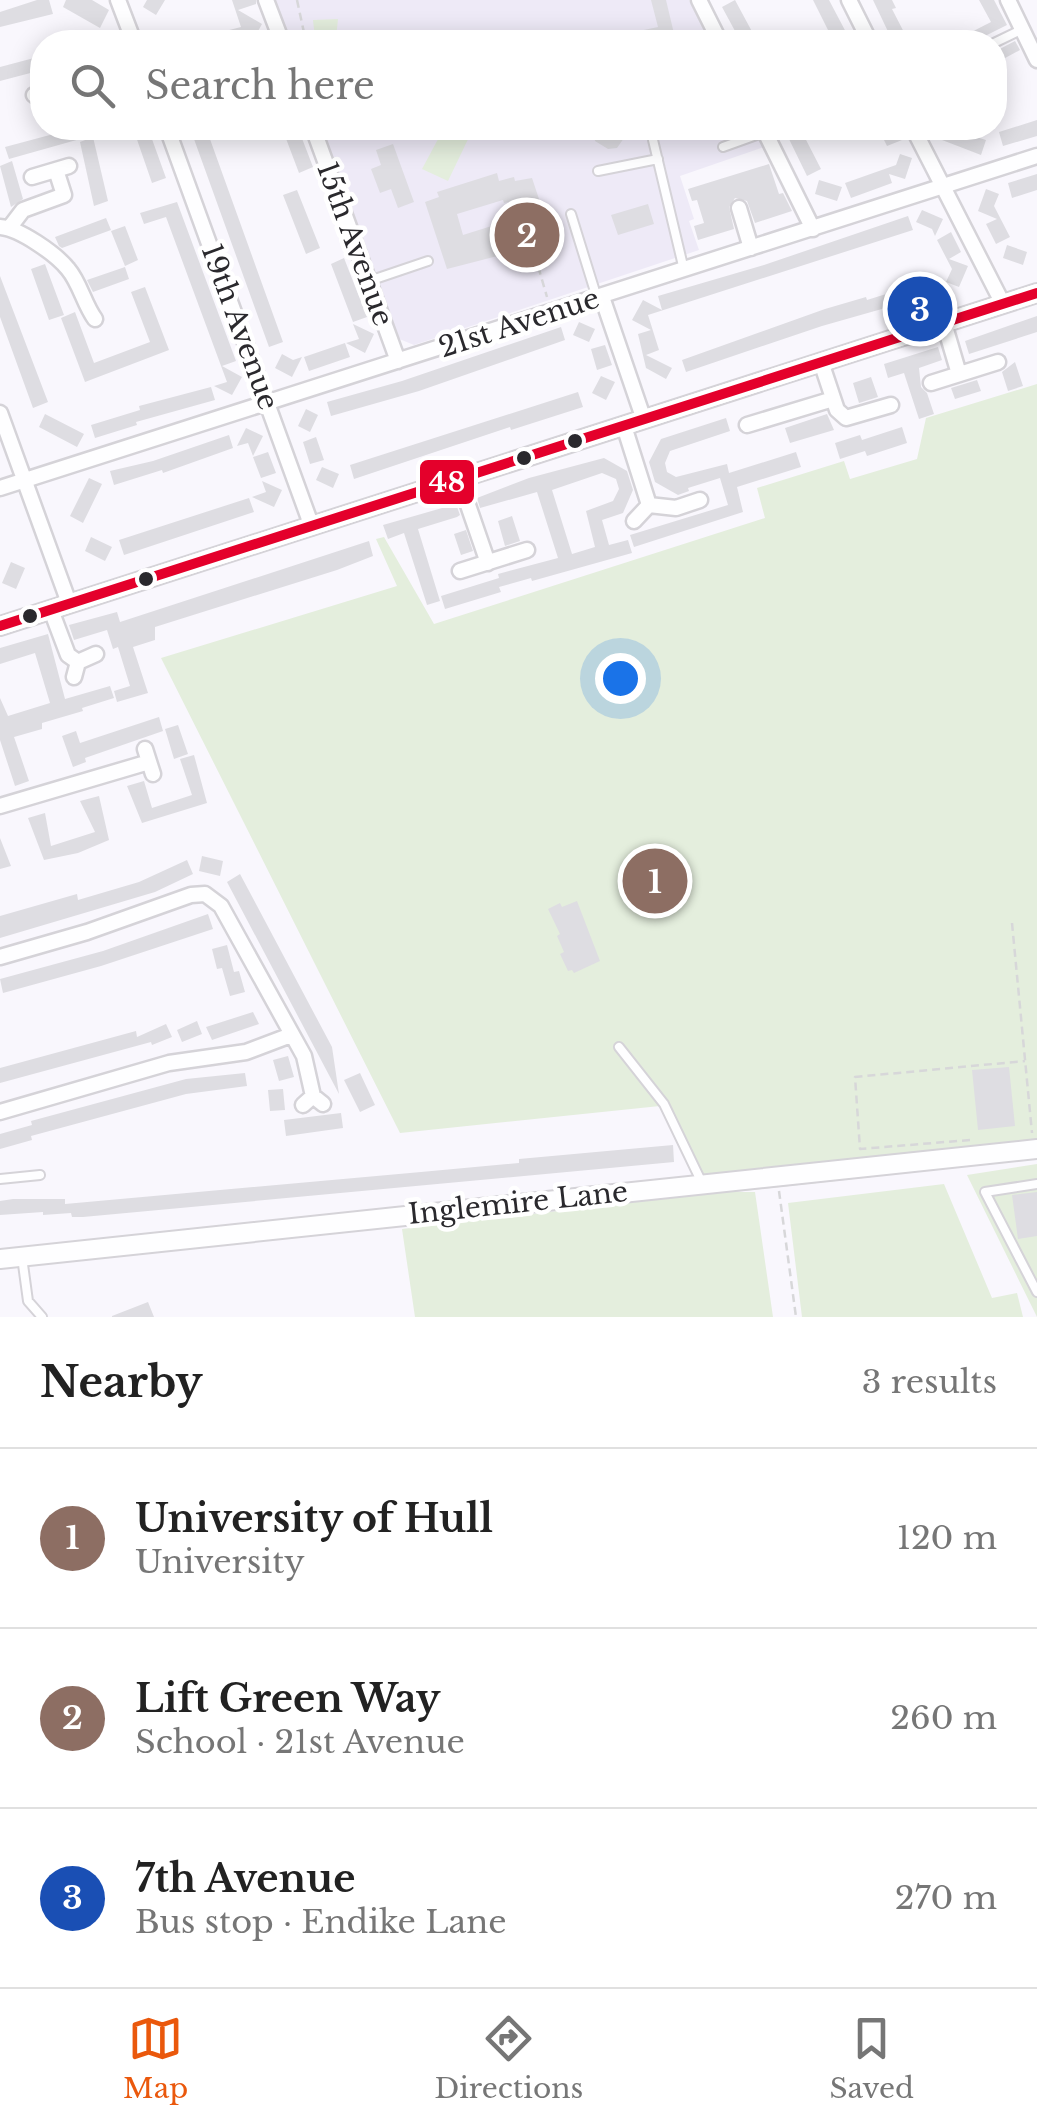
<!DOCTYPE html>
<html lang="en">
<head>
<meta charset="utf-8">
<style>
  :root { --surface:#fff; --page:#f6f6f6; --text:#222; --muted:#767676; --line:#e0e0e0; --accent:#ea580c }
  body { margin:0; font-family:"Libre Baskerville",serif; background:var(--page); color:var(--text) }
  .you { position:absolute; left:620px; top:678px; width:35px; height:35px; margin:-25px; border:8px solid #fff; border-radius:50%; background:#1a73e8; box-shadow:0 0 0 15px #1a73e833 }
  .badge { display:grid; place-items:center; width:65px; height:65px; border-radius:50%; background:var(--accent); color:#fff; font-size:32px; font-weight:700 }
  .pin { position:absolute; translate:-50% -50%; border:5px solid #fff; box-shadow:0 2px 10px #0006 }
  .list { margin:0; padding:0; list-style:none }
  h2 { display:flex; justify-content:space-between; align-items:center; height:130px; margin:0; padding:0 40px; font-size:42px }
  h2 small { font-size:32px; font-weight:400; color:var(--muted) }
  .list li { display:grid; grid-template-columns:65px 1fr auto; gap:30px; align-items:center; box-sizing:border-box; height:180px; padding:0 40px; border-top:2px solid var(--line) }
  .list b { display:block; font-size:38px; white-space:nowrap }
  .list p { margin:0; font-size:32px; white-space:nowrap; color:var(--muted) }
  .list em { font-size:32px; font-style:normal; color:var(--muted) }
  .icon { flex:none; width:55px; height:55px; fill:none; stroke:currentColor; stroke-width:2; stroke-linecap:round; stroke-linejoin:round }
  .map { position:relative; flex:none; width:1037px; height:1317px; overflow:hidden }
  .search { position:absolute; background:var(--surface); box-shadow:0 5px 25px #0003; left:30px; right:30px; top:30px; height:110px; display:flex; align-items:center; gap:25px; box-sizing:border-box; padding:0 35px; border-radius:40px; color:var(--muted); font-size:38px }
  .sheet { height:670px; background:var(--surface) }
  nav { display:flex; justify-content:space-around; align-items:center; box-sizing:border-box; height:140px; border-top:2px solid var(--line); background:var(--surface); font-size:28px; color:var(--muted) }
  nav a { display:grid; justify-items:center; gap:5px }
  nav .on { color:var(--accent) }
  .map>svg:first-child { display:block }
  .built { fill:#eeeaf7 }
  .green { fill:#e4eedd }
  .building { fill:#dedde2; fill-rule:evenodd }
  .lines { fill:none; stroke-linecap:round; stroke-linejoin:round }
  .service-casing { stroke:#d5d3d8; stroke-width:12 }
  .minor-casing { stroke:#d5d3d8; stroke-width:19 }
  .tertiary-casing { stroke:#d5d3d8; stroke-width:22 }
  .path { stroke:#d7d7d9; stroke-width:2.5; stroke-dasharray:8 5; stroke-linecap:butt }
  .service { stroke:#fefeff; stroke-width:8 }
  .minor { stroke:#fefeff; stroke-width:14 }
  .tertiary { stroke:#fefeff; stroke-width:18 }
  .bus-1-casing { stroke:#fff; stroke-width:18 }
  .bus-1 { stroke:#e4002b; stroke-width:10 }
  .bus-dot { fill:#2a292d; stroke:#fff; stroke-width:4 }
  .labels { text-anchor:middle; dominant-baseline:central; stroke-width:9; stroke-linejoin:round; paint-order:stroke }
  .street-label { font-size:28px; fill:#2a292d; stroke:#fff }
  .line-badge { stroke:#fff; stroke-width:4 }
  .badge-label { font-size:28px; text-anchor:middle; font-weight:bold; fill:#fff }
</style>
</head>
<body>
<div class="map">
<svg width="1037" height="1317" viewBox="0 0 1037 1317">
  <rect width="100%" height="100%" fill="#f9f7fd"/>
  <path class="built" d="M274 0H689L710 42H290Z
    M321 128H754L764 147 680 176 694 219 689 221 699 250 414 345 397 338Z"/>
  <path class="green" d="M338 19 336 38H315L313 20Z
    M444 128H462L471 133 448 181 422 169Z
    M1037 384V1159L734 1192H755L773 1317H415L402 1229 705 1194 660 1106 400 1133 161 658 397 586 376 539 384 537 434 624 765 518 757 488 844 461 850 479 917 459 926 418Z
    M1037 1164V1317L967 1175Z
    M944 1184 992 1298 1017 1293 1023 1317H802L788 1203Z"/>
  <path class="building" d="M37 0H49L53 14 0 27V12Z
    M66 0H92L109 10 100 28 63 7Z
    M147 0H165L156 15 143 7Z
    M232 0H256V4L238 10 262 24 252 42 233 32 236 42H195L194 39 241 27Z
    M651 0H666L676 42H642L639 31 658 27Z
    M735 0 756 39 771 31 777 42H741L722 7Z
    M813 0H829L848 36 834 42Z
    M873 0H892L896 8 892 9 909 42H893Z
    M979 0H994L1007 25 973 42H952L991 22Z
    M1015 41 1020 50 994 64V52Z
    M34 58 38 71 0 81V67Z
    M1037 120V136L1003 146 999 132Z
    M76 128 80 139 9 159 5 147Z
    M133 128H148L166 178 152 183Z
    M190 128H206L283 342 269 347Z
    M282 128H298L313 167 299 173Z
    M576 128H631L617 148 608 149 595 141 594 135Z
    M878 128H896L902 140 887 146Z
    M947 128 986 140 981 155 942 140Z
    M802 132 821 169 807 176 789 139Z
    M93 137 108 201 94 206 80 142Z
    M393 144 414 202 398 208 391 189 380 193 371 169 381 165 376 150Z
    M900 154 912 158 905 179 889 174 892 183 851 198 845 183 896 165Z
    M12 161 23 199 11 207 0 166Z
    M769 164 779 194 783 193 792 211 755 223 747 201 735 198 729 207 734 229 698 240 694 226 704 223 697 200 692 201 688 189Z
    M497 173 499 181 514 177 515 181 532 178 541 205 535 207 537 213 529 215 537 239 512 247 513 252 447 269 425 202 439 197 437 192ZM503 200 504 203 508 202 514 219 463 235 457 214Z
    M1037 174V190L1012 198 1008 183Z
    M819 180 842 187 837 201 815 194Z
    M986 189 999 194 994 206 1010 237 996 244 986 224 997 219 978 211Z
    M297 190 320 248 306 254 283 195Z
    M177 202 236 361 222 366 242 377 232 395 214 386 227 382 166 217 144 224 140 213Z
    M648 204 654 224 618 235 611 215Z
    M922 210 943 219 935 236 932 229 916 222Z
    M908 216 913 230 648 315 659 350 646 355 672 368 666 379 646 368 638 334 651 330 632 320 643 300 662 310 658 296 764 265Z
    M106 218 111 230 62 248 59 246 55 237Z
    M125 226 138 260 125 266 111 231Z
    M951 232 961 252 949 259 968 266 959 287 946 282 952 269 937 240Z
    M1007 245 1027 252 1023 265 1003 258Z
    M344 258 367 317 353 322 331 264Z
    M45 264 64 315 49 320 31 269Z
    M125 267 129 279 93 292 87 280Z
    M0 276 48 402 33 408 0 317Z
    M934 279 938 293 822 326 686 372 682 360 825 309 866 297 867 300Z
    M145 287 169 350 85 382 61 318 75 312 94 363 150 342 131 292Z
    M1037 316V332L969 354 965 341Z
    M579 322 595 329 589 342 573 335Z
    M353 324 374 334 365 353 346 343 359 339Z
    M561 327 565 340 419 391 331 416 327 402 402 381Z
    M345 343 350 357 309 371 304 357Z
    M605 345 612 365 597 370 591 349Z
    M938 347 942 360 919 368 921 387 927 393 934 414 919 419 904 373 888 378 884 364Z
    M282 354 293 360 302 357 292 377 275 368Z
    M1015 362 1023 386 1008 391 1002 372Z
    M601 376 615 382 606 400 592 393Z
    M871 377 878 397 859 403 853 383Z
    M977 380 981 391 955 399 951 388Z
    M211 387 215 400 136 422 137 425 95 438 91 425 140 410 139 406Z
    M578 392 583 407 511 430 510 427 354 479 350 465Z
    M306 409 318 415 310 432 298 426Z
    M45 414 84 434 77 447 39 427Z
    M827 414 834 430 790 443 785 428Z
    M726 418 730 431 670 451 665 463 667 472 676 477 727 464 729 473 796 452 801 467 737 487 743 512 634 547 630 535 728 505 720 478 688 488 689 491 678 495 655 482 649 462 661 439Z
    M902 427 907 443 867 456 865 451 840 459 835 443 860 435 862 440Z
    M246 428 263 436 253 456 248 443 237 446Z
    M229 435 233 448 163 473 162 470 114 485 110 471 153 461Z
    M316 437 324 460 310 464 303 442Z
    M268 452 276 473 261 478 253 457Z
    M604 458 627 471 633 490 623 513 602 520 609 545 628 540 632 553 532 581 531 578 499 587 501 592 445 609 441 596 499 578 498 574 558 558 537 492 480 508 477 498 529 478ZM602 473 616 479 619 489 613 501 586 511 595 547 572 554 552 490Z
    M322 467 339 474 333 488 316 480Z
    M89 478 102 484 83 523 70 516Z
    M262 481 282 490 274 507 252 497 266 492Z
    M249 498 254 512 124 555 119 540Z
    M456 504 460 515 457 517 418 529 440 601 427 605 404 533 388 539 383 525Z
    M512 516 520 541 505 546 498 521Z
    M466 530 473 551 461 555 454 534Z
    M91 537 112 547 105 561 85 551Z
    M369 541 373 556 337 570 155 627V640L133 647 148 693 117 702 114 691 130 686 118 647 113 649 107 630 74 640 69 625 117 612 120 622Z
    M11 562 25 568 16 589 2 583Z
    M48 634 65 699 110 686 114 698 82 708 83 711 42 723V729L14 737 29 781 15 786 0 740V698L8 716 50 703 35 653 0 664V648Z
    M159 717 163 731 85 758 86 762 73 767 62 736 76 731 80 743Z
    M178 725 188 754 174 759 165 729Z
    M194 755 207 803 142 823 127 786 144 781 152 808 192 795 180 759Z
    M99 796 109 840 78 853 44 860 28 818 45 813 51 846 95 832 80 801Z
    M0 838 11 866 0 869Z
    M202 856 223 861 220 876 199 871Z
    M187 860 193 874 155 892 0 938V916L77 894 78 900 139 882Z
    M240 874 332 1047 339 1094 227 882Z
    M577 901 600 961 574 973 572 970 568 971 560 954 564 952 557 936 560 934 548 909 560 903 562 907Z
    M208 914 213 929 101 966 3 993 0 979 103 951Z
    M227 945 234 972 239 971 245 992 230 996 222 968 217 969 212 949Z
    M253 1012 259 1024 212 1040 206 1027Z
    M197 1021 202 1034 182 1042 177 1030Z
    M166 1024 172 1037 152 1045 151 1042 0 1083V1068L136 1031 137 1037Z
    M288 1056 294 1077 279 1081 273 1060Z
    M1009 1067 1015 1126 978 1130 972 1070Z
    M245 1073 247 1086 186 1094 31 1136 32 1140 0 1149V1134L32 1125 31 1121 186 1079Z
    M360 1073 375 1105 360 1112 344 1080Z
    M283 1089 285 1110 270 1111 268 1090Z
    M341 1113 343 1128 286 1136 284 1120Z
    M673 1145 674 1162 83 1217H72L71 1213 43 1215V1212L0 1215V1201L13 1199H65V1204L421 1172 519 1163V1159Z
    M1037 1192V1236L1018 1239 1012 1195Z
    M148 1302 154 1317H112V1316Z"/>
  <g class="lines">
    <defs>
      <path id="service" d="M994 43 1023 29
        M767 136 781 128
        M653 140 684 270
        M723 147 765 132
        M598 171 658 159
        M571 214 597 298
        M369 281 428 261
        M619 1047 664 1104 702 1183
        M0 1179 40 1175
        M1037 1184 985 1192 1037 1292
        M22 1257 28 1301 42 1317"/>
      <path id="minor" d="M118 0 134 42
        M266 0 282 42
        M699 0 720 42
        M849 0 870 42
        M1008 0 1037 60
        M34 95 42 92
        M167 128 312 527
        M313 128 398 361
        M763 128 813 229
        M913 128 1003 304
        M32 177 69 166
        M739 208 751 248
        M0 227C19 228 56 254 68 269 80 283 84 304 95 319
        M10 227 23 210 64 195 56 170
        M602 297 644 420
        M944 323 959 374
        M821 362 837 410 846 418 891 405
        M931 383 998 362
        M0 413 69 603
        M747 425 833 399
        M624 426 649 505
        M459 479 488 563
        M0 488 1037 156
        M634 521 649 505 676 508 700 500
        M460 571 527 550
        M51 610 68 655 78 662
        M74 677 78 662 96 654
        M145 749 153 774
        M0 806 149 762
        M0 957 87 932 191 895 205 894 221 906 304 1056 313 1096
        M303 1105 313 1096 323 1104
        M0 1112 169 1063 246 1052 291 1035"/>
      <path id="tertiary" d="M0 626 1037 293
        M0 1259 1037 1149"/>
    </defs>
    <use href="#service" class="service-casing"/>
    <use href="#minor" class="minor-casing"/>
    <use href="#tertiary" class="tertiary-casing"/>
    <path class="path" d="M297 0 306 42
      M393 128 394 130
      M531 242 547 297
      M1012 923 1032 1133
      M970 1140 860 1149 855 1077 1025 1061
      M779 1191 796 1317"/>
    <use href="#service" class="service"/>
    <use href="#minor" class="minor"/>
    <use href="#tertiary" class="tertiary"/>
    <defs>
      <path id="bus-1" d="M0 626 1037 293"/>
    </defs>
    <use href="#bus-1" class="bus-1-casing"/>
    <use href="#bus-1" class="bus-1"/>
  </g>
  <g class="bus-dot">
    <circle cx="575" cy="441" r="9"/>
    <circle cx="524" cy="458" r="9"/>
    <circle cx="146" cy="579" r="9"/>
    <circle cx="30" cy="616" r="9"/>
  </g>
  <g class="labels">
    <g class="street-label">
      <text transform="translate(355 244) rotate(70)">15th Avenue</text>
      <text transform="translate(519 323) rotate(-18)">21st Avenue</text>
      <text transform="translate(240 327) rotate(70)">19th Avenue</text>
      <text transform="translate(518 1203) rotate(-6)">Inglemire Lane</text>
    </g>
  </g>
  <rect class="line-badge" x="418" y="458" width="58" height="48" rx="10" fill="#e4002b"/>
  <g class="badge-label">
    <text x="447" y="492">48</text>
  </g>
</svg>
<div class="you"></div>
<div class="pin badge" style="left:655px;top:881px;background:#8d6e63">1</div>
<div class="pin badge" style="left:527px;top:235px;background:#8d6e63">2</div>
<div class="pin badge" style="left:920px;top:309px;background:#1a4fb4">3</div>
<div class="search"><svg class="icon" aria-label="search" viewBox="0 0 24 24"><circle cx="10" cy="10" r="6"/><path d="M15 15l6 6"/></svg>Search here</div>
</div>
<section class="sheet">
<h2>Nearby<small>3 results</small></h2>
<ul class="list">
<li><span class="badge" style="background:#8d6e63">1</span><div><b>University of Hull</b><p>University</p></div><em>120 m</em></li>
<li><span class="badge" style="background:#8d6e63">2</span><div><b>Lift Green Way</b><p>School · 21st Avenue</p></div><em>260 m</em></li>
<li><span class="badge" style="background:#1a4fb4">3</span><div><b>7th Avenue</b><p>Bus stop · Endike Lane</p></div><em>270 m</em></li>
</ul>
</section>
<nav>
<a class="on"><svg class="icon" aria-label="map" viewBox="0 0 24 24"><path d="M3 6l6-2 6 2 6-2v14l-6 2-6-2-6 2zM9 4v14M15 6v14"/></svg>Map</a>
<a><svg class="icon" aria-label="directions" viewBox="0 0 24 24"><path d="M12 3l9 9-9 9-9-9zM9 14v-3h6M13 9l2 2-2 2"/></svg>Directions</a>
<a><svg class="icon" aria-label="saved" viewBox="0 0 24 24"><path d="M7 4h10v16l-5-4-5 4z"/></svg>Saved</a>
</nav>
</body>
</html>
